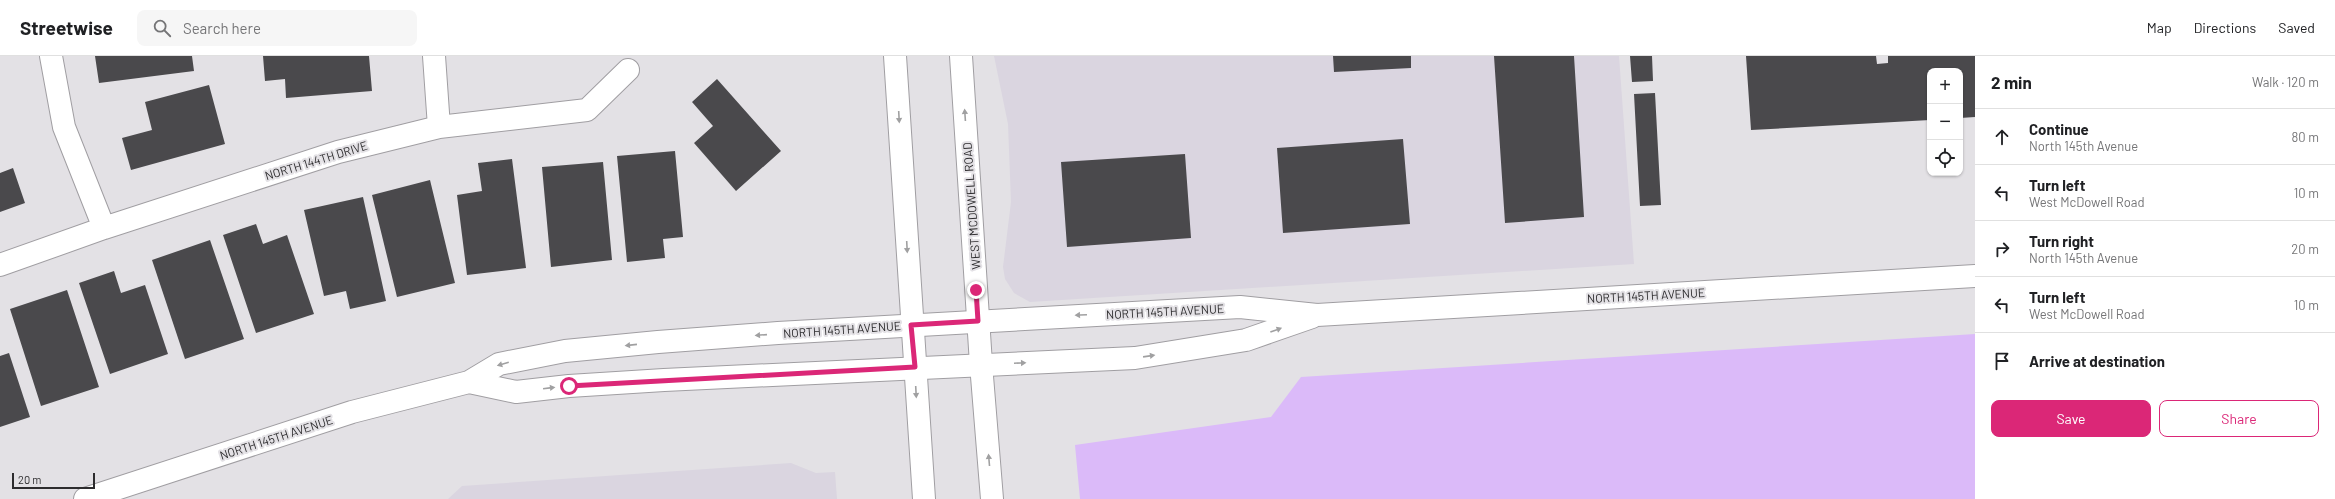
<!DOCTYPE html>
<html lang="en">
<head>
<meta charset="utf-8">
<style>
  :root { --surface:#fff; --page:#f6f6f6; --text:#202124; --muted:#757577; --line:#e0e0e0; --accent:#db2777 }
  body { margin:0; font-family:Barlow,sans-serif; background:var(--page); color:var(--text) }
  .controls { position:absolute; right:12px; top:12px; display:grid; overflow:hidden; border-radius:8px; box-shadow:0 1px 3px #0004 }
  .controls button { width:36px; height:36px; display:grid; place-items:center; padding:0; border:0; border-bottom:1px solid var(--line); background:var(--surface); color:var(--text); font:20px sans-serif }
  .scale { position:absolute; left:12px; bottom:10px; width:83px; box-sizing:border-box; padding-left:4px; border:2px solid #2d2c2e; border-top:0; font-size:11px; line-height:14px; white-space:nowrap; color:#2d2c2e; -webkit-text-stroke:3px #e3e1e5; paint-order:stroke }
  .stop { position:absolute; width:12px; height:12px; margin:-9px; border:3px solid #db2777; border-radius:50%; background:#fff }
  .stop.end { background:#db2777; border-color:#fff; box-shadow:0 1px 4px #0008 }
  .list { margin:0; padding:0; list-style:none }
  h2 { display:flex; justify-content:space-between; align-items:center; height:52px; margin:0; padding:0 16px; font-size:17px }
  h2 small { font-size:13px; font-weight:400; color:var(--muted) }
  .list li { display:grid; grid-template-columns:26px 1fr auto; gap:12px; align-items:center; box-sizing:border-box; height:56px; padding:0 16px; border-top:1px solid var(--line) }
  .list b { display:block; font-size:15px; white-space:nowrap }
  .list p { margin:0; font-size:13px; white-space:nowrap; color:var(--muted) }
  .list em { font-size:13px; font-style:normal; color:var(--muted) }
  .actions { display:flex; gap:8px; padding:12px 16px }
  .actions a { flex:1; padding:9px 0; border:1px solid var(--accent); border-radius:8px; text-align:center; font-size:14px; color:var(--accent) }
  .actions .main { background:var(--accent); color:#fff }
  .icon { flex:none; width:22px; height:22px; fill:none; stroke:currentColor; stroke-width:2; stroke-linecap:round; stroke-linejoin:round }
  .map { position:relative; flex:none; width:1975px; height:443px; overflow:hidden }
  header { display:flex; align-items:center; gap:24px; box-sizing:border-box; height:56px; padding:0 20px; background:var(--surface); border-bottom:1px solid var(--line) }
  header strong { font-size:19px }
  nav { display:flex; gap:22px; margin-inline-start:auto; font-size:14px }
  .search { width:280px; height:36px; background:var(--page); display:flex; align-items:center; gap:10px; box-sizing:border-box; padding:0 14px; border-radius:8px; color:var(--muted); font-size:15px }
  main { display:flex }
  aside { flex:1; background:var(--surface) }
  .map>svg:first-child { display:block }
  .built { fill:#dad5e0 }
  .green { fill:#dbbaf9 }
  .building { fill:#4a494c }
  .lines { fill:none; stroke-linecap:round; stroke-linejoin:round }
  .street-casing { stroke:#a09ea2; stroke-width:24 }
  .primary-casing { stroke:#a09ea2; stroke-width:24 }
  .street { stroke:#fff; stroke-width:22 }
  .primary { stroke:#fff; stroke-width:22 }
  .oneway { fill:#a0a0a1 }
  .route { stroke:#db2777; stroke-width:5 }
  .labels { text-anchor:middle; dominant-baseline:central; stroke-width:4; stroke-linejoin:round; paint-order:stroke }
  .street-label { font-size:12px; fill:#2d2c2e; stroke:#e3e1e5 }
</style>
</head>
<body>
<header>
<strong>Streetwise</strong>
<div class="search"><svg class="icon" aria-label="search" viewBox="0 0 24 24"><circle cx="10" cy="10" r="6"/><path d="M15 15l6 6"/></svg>Search here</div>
<nav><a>Map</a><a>Directions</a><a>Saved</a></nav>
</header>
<main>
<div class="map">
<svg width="1975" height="443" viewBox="0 0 1975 443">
  <rect width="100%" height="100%" fill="#e3e1e5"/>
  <path class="built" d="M994 0H1619L1634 208 1030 246 1014 237 1005 223 1003 211 1011 146 1008 68Z
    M791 407 816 417 835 416 837 443H448L462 430Z"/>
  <path class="green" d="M1975 278V443H1080L1075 389 1271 361 1301 321Z"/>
  <path class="building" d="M95 0H192L194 15 99 27Z
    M263 0H369L372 35 286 42 285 23 265 25Z
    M1333 0H1411V12L1334 16Z
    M1494 0H1574L1584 161 1505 167Z
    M1630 0H1652L1653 25 1632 26Z
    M1746 0H1876L1877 8 1888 7V0H1975V61L1960 62V15H1930V64L1751 74Z
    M717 23 781 95 736 135 694 87 713 70 692 46Z
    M209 29 225 88 131 114 122 82 152 74 145 46Z
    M1655 37 1661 149 1640 150 1634 38Z
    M1403 83 1410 168 1283 177 1277 92Z
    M675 95 683 181 663 183 665 202 627 206 617 100Z
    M1185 98 1191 182 1067 191 1061 106Z
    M512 103 526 212 467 219 457 139 482 135 478 107Z
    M603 106 612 204 551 211 542 111Z
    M13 112 25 147 0 156V117Z
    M430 124 455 227 397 241 372 139Z
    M363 141 386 245 350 253 346 235 324 240 304 154Z
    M256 168 263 188 287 179 314 258 256 277 223 179Z
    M210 184 244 283 185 303 152 204Z
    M114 215 121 237 145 229 168 298 110 318 79 227Z
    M67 234 99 331 41 350 10 253Z
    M9 297 30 361 0 371V300Z"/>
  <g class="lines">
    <defs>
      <path id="street" d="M51 0 64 71 104 172
        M434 0 439 71
        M0 209 104 172 338 96 439 71 587 54 628 14
        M469 326 516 336 569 330 664 324 1135 302 1246 284 1312 261
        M85 443 352 356 469 326 499 308 565 295 658 286 778 277 1240 251 1317 259 1975 220"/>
      <path id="primary" d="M895 0 924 443
        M961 0 981 308 992 443"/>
    </defs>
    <use href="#street" class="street-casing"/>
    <use href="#primary" class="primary-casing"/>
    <use href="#street" class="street"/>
    <use href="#primary" class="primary"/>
  </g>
  <defs><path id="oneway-solid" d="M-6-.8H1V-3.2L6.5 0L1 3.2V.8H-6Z"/></defs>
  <g class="oneway">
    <use href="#oneway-solid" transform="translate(965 59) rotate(-94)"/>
    <use href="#oneway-solid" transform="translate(899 61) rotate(87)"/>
    <use href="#oneway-solid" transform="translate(907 191) rotate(87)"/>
    <use href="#oneway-solid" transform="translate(1081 259) rotate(177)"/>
    <use href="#oneway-solid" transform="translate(1276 274) rotate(-20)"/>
    <use href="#oneway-solid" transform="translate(761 279) rotate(176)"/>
    <use href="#oneway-solid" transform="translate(631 289) rotate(174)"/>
    <use href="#oneway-solid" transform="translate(1149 300) rotate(-8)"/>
    <use href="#oneway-solid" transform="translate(1020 307) rotate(-2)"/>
    <use href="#oneway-solid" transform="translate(503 308) rotate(164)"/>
    <use href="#oneway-solid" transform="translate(549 332) rotate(-7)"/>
    <use href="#oneway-solid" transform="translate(916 336) rotate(87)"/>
    <use href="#oneway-solid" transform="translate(989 404) rotate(-95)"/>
  </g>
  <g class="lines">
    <path class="route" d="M569 330 915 311 911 269 978 265 976 234"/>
  </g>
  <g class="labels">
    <g class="street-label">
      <text transform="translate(316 104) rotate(-17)">NORTH 144TH DRIVE</text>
      <text transform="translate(971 150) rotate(-94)">WEST MCDOWELL ROAD</text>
      <text transform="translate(1646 239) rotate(-3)">NORTH 145TH AVENUE</text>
      <text transform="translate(1165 255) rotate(-3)">NORTH 145TH AVENUE</text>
      <text transform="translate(842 273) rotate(-4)">NORTH 145TH AVENUE</text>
      <text transform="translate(276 381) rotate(-18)">NORTH 145TH AVENUE</text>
    </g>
  </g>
</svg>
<div class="controls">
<button>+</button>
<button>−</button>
<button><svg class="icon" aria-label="locate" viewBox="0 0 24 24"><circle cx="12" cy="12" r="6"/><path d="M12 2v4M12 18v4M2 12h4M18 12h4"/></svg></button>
</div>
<div class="scale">20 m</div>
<div class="stop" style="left:569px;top:330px"></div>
<div class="stop end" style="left:976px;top:234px"></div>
</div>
<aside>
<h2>2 min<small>Walk · 120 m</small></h2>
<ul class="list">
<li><svg class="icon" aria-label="ahead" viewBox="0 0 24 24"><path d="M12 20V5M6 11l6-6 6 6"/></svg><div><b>Continue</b><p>North 145th Avenue</p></div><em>80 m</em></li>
<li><svg class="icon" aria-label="left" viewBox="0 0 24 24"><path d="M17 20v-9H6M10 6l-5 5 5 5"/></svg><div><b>Turn left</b><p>West McDowell Road</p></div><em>10 m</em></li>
<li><svg class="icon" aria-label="right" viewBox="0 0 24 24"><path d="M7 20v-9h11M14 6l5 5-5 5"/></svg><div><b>Turn right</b><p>North 145th Avenue</p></div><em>20 m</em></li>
<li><svg class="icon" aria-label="left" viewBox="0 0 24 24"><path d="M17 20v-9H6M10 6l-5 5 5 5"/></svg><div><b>Turn left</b><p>West McDowell Road</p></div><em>10 m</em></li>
<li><svg class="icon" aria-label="arrive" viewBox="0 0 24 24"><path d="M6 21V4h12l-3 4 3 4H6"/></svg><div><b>Arrive at destination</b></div></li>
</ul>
<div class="actions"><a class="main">Save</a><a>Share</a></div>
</aside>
</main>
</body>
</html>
